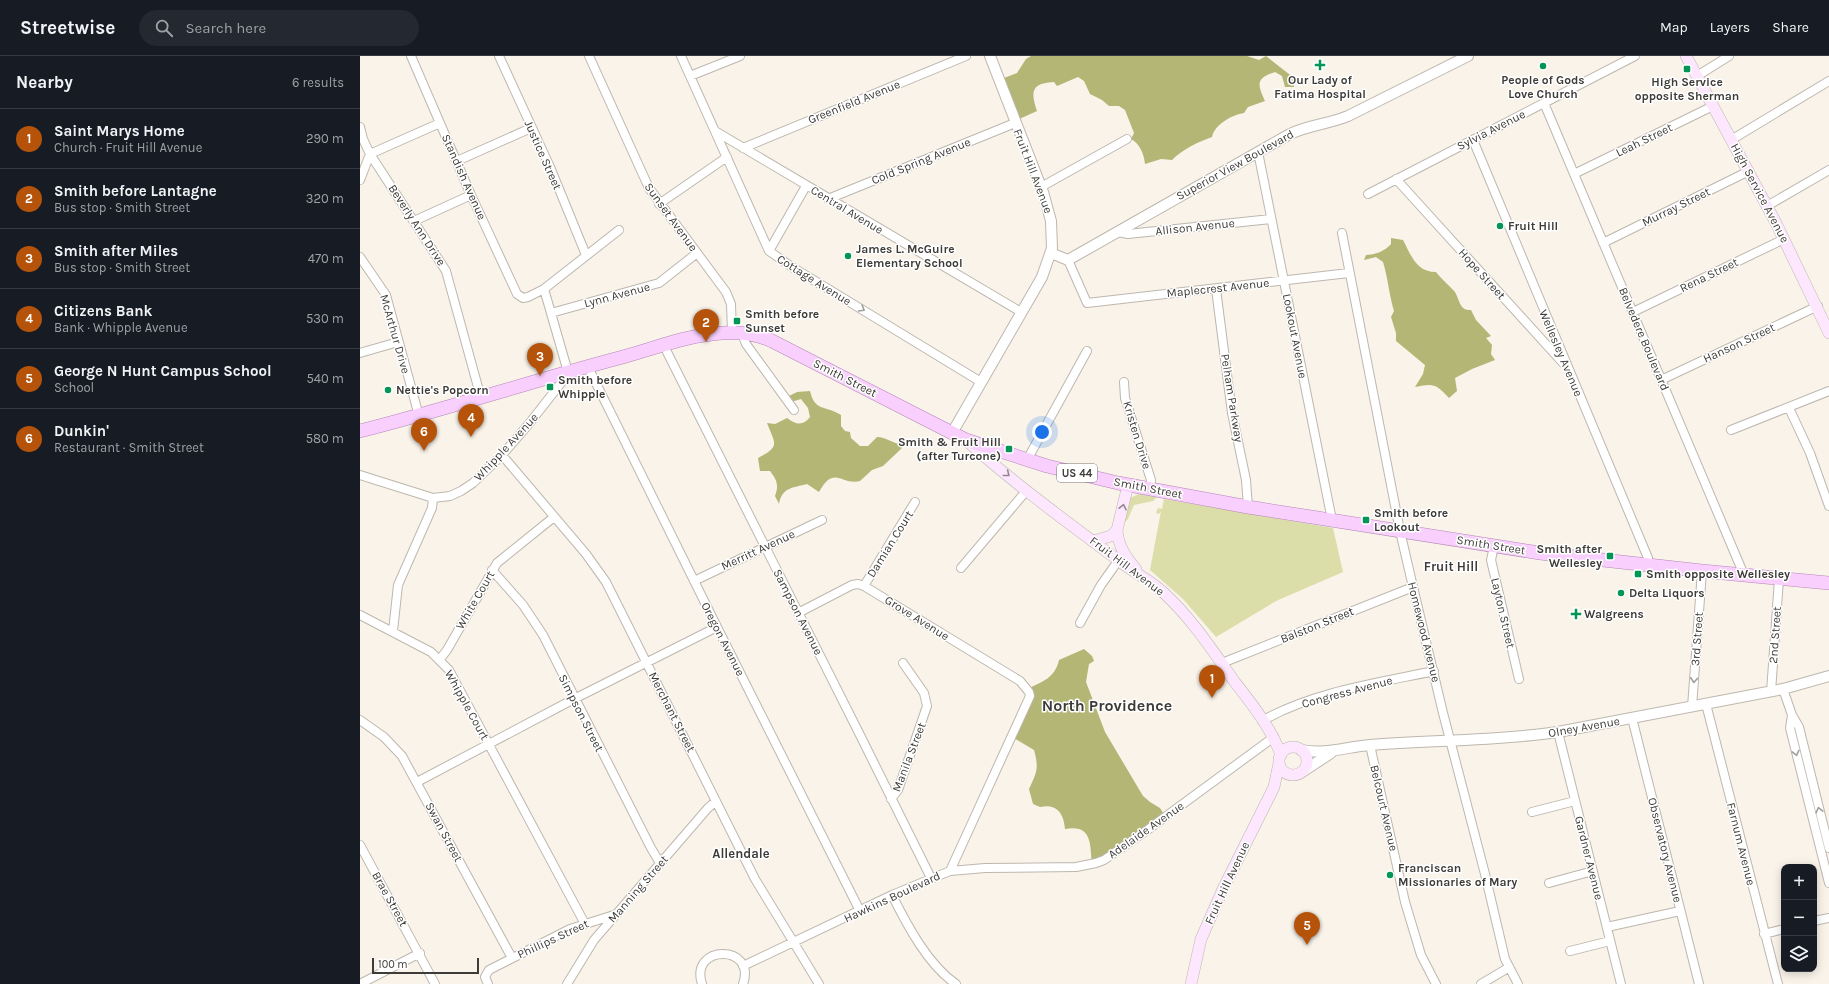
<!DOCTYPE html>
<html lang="en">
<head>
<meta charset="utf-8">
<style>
  :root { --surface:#171b24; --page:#242831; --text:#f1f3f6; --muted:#9ea1a6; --line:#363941; --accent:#b45309 }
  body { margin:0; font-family:Karla,sans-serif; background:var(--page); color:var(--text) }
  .controls { position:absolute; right:12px; bottom:12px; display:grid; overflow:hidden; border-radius:8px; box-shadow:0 2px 10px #0003 }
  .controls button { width:36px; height:36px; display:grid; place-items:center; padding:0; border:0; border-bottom:1px solid var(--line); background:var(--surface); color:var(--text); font:20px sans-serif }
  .scale { position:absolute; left:12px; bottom:10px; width:107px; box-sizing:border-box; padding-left:4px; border:2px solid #3e3c38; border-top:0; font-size:11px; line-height:14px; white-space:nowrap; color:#3e3c38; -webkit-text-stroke:3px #fff; paint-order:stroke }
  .you { position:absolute; left:682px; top:376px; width:14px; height:14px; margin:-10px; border:3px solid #fff; border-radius:50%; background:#1a73e8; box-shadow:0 0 0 6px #1a73e833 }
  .badge { display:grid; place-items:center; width:26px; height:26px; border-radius:50%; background:var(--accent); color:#fff; font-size:13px; font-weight:700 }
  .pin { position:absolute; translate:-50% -33px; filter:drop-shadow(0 1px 2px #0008) }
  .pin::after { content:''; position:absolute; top:21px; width:14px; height:12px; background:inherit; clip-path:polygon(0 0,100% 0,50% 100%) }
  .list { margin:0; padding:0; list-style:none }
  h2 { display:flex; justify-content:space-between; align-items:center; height:52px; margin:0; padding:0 16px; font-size:17px }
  h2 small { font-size:13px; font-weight:400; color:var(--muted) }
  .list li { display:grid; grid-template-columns:26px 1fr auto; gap:12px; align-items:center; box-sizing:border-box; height:60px; padding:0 16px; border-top:1px solid var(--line) }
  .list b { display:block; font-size:15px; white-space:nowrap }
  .list p { margin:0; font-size:13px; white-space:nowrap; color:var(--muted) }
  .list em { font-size:13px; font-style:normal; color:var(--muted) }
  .icon { flex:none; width:22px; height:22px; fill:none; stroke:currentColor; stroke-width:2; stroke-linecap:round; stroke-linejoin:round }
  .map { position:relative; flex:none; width:1469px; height:928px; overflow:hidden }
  header { display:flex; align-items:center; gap:24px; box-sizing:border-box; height:56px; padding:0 20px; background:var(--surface); border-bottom:1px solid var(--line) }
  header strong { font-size:19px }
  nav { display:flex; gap:22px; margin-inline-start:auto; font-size:14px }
  .search { width:280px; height:36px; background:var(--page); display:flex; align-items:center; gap:10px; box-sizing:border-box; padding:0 14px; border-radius:22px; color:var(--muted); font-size:15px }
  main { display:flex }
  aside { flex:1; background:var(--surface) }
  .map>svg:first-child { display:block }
  .green { fill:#dbdea8 }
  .forest { fill:#b3b674 }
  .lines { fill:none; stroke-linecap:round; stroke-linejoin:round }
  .minor-casing { stroke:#bdb7ae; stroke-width:10 }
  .tertiary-casing { stroke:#bdb7ae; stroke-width:12 }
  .secondary-casing { stroke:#bdb7ae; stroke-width:12 }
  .primary-casing { stroke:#b487b7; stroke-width:14 }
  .minor { stroke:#fff; stroke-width:8 }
  .tertiary { stroke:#fff; stroke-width:10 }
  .secondary { stroke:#fce7fe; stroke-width:11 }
  .primary { stroke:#f8cffd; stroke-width:13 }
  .oneway { stroke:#9e9e9c }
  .oneway2 { stroke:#948991 }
  .poi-dot { fill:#039556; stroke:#fff; stroke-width:1.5 }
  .labels { text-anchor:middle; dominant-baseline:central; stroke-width:3; stroke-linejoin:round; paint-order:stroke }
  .shield { fill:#fff; stroke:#787674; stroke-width:1 }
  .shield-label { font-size:11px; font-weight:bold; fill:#3e3c38 }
  .poi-label { font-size:12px; font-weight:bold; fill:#3e3c38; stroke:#fff; text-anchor:start }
  .street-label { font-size:12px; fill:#3e3c38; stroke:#fff }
  .neighbourhood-label { font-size:13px; font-weight:bold; fill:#3e3c38; stroke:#fff }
  .district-label { font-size:16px; font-weight:bold; fill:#3e3c38; stroke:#fff }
</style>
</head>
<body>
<header>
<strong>Streetwise</strong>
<div class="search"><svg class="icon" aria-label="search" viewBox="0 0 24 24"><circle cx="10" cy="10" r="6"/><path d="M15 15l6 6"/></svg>Search here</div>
<nav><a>Map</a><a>Layers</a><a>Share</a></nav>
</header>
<main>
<aside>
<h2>Nearby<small>6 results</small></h2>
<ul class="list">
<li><span class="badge">1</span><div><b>Saint Marys Home</b><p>Church · Fruit Hill Avenue</p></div><em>290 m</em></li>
<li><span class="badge">2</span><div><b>Smith before Lantagne</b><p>Bus stop · Smith Street</p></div><em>320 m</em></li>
<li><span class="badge">3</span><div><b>Smith after Miles</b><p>Bus stop · Smith Street</p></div><em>470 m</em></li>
<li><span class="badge">4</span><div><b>Citizens Bank</b><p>Bank · Whipple Avenue</p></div><em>530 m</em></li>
<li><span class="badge">5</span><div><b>George N Hunt Campus School</b><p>School</p></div><em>540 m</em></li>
<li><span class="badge">6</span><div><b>Dunkin'</b><p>Restaurant · Smith Street</p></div><em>580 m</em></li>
</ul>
</aside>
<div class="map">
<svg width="1469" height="928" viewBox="0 0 1469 928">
  <rect width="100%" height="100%" fill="#f9f3ea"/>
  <path class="green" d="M779 438 797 441 793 445 774 449 768 463 764 467 770 442Z
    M804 443 973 472 983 516 916 545 856 581 823 543 790 514 801 455 799 458 796 457 798 452 802 453Z"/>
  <path class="forest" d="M671 0H887L899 4 906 0 934 22V31H925L922 20 915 16C896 22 897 28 905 45L888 51 884 57C872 59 855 68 852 81 838 86 823 93 812 104L801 103 785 108C784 98 780 88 771 83L774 77 765 54 759 50H749L742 44 730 38 724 25 718 21 697 30 694 26C670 27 671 37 677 55L655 65 639 24 657 17 666 3Z
    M1031 182 1043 184C1051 199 1056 216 1076 216 1081 223 1089 229 1095 236 1098 241 1099 247 1102 251 1105 254 1108 254 1111 254L1116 264 1131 280 1126 282 1132 289 1131 298 1135 304 1112 313 1095 322 1097 335 1089 342C1076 328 1074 327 1055 331L1063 318 1065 309 1036 285V277L1031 261 1034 255C1029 239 1028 222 1023 206L1016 201 1004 204 1006 199C1015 199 1025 195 1031 188Z
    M450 335C455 356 465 349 481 359V370L485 375 490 376 491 382 500 390H508L517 381C526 381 532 387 540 388L542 392 523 410 512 414 500 425C482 430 474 408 459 436L447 428C433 432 422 431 419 448L415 440C419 429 417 424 410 415H400L398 402C421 390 415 388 407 367L415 368 427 362C436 369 443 370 450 361L448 352 441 343 431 346 425 342 437 336Z
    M724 593 732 600 734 605 729 608 726 626 745 676 783 740 790 746 800 752 807 763 732 810C730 789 733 768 705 773 704 758 697 747 680 751L673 748 669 733C677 716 679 712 674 694L654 682 670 645 667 633C682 626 695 622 699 604Z"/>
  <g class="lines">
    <defs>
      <path id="minor" d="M51 0 111 139 157 238 163 242 168 241 184 233 259 174
        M139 0 190 111 226 199
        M229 0 289 132 366 236 371 248 372 276
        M321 0 409 195 432 211 621 326
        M330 20 380 0
        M1337 20 1369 0
        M1184 47 1384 519
        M0 71 3 83 10 98 86 215 121 342
        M355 75 661 256
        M1113 84 1288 502 1289 509
        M1371 84 1469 25
        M383 92 606 0
        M898 96 972 464
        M97 105 171 72
        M1214 118 1353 50
        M1036 123 1203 307
        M0 124 10 98 80 67
        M681 131 767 83
        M1008 138 1275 0
        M468 143 655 67
        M299 148 367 101
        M1407 150 1469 114
        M54 165 111 139
        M758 176 768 178 911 163
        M982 177 1040 475 1053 531 1083 657 1125 818 1145 903 1158 928
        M1243 187 1389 115
        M409 195 446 130
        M0 201 26 239 59 360
        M708 204 727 247 989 217
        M856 233 872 357 886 424 888 451
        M1273 256 1424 183
        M191 257 299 227 337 197
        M382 278 386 288 434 354
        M304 290 500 679 571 822
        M0 297 38 286
        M228 311 357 571 500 855
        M1301 324 1458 250
        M764 326 765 342 791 424 790 433
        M1429 352 1450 397 1469 450
        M1371 374 1469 335
        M142 399 226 498 246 526 395 823 459 928
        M667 404 727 295
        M0 419 73 442 90 440 101 435 113 427 142 399 168 369 201 327 208 316 184 233
        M1134 490 1131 504 1159 623
        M601 512 667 434
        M132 514 163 549 183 579 291 792 300 807
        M334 525 462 464
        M504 530 555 446
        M0 559 71 596 89 614 225 868
        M720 567 741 529 758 505
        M33 575 38 529 72 452 73 442
        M80 603 87 594 137 507 194 461
        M862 607 1053 531
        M1423 633 1432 659 1439 671 1469 792
        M1411 636 1419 523
        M1346 648 1418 928
        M1332 651 1342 515
        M1432 659 1430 672 1469 827
        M1272 662 1339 928
        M0 664 24 681 42 700 152 902
        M902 665C952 636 1018 627 1074 615
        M1198 676 1261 928
        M1010 689 1045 846 1061 899 1076 928
        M57 726 214 643 357 571
        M531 743 538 734 567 650 564 637 543 607
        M1172 756 1215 745
        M0 789 75 928
        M590 815 625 812 716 811 736 807 744 804 786 775 914 681
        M1189 827 1233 815
        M532 839C547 869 568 909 596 928
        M1454 865 1469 862
        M1247 871 1320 855
        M1404 878 1424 873
        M1210 895 1250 885
        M383 910 532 839 590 815 670 640 669 636 660 625 504 530 498 528 492 529 438 557
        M0 928 60 897
        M128 928 125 921 129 914 210 873 257 858
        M207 928 234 884 348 752 356 745
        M342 928C329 888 397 888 383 928
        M1121 928 1148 912"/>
      <path id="tertiary" d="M691 197 708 204 930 78C948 69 969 68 988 60L1108 0
        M592 377 682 221 692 192 691 165 683 136 630 0
        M941 694C964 699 986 691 1010 689 1073 684 1136 685 1198 676L1423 633 1469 620
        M942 716 971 697"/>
      <path id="secondary" d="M1326 0 1416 167 1469 277
        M608 386C655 428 707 466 758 504 773 516 790 524 804 537 832 563 853 595 874 625 892 648 911 672 921 699
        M768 429 757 474C758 490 766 501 776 513
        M733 485 751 480 757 474
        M919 705a14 14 0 1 1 28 0a14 14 0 1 1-28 0Z
        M831 928 841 883 863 833 914 731 919 707"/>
      <path id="primary" d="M0 375C87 353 172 325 259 302 293 293 327 279 362 277 378 276 397 278 412 285L606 384 687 410 758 427 888 451 1180 497 1342 515 1469 527"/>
    </defs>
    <use href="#minor" class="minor-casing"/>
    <use href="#tertiary" class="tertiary-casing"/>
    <use href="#secondary" class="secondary-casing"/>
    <use href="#primary" class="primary-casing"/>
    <use href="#minor" class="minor"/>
    <use href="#tertiary" class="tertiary"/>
    <use href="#secondary" class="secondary"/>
    <use href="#primary" class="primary"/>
  </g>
  <defs><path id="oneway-chevron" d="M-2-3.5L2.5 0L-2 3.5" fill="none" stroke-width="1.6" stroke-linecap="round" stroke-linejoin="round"/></defs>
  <g class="oneway">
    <use href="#oneway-chevron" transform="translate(502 253) rotate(31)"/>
    <use href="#oneway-chevron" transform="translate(1334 624) rotate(94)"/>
    <use href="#oneway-chevron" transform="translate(1436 697) rotate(76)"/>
    <use href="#oneway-chevron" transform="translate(1459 754) rotate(-104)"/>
  </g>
  <g class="oneway2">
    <use href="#oneway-chevron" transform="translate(647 418) rotate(38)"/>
    <use href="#oneway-chevron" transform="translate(763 451) rotate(-78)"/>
  </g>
  <g class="poi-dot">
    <path d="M958 3h4v4h4v4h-4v4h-4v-4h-4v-4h4z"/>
    <circle cx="1183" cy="10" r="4"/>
    <rect x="1323" y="9" width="8" height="8" rx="2"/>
    <circle cx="1140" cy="170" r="4"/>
    <circle cx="488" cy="200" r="4"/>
    <rect x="373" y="261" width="8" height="8" rx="2"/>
    <rect x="186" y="327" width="8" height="8" rx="2"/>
    <circle cx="28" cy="334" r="4"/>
    <rect x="645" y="389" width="8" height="8" rx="2"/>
    <rect x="1002" y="460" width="8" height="8" rx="2"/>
    <rect x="1246" y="496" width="8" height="8" rx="2"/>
    <rect x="1274" y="514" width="8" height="8" rx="2"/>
    <circle cx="1261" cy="537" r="4"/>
    <path d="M1214 552h4v4h4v4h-4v4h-4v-4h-4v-4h4z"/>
    <circle cx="1030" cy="819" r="4"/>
  </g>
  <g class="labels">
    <rect class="shield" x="697" y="408" width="40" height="18" rx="3"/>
    <g class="shield-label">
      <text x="717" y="417">US 44</text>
    </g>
    <g class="poi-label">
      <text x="960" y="24" text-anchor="middle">Our Lady of<tspan x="960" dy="14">Fatima Hospital</tspan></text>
      <text x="1183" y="24" text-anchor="middle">People of Gods<tspan x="1183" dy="14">Love Church</tspan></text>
      <text x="1327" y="26" text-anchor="middle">High Service<tspan x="1327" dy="14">opposite Sherman</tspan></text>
      <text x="1148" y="170">Fruit Hill</text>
      <text x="496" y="193">James L. McGuire<tspan x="496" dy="14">Elementary School</tspan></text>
      <text x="385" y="258">Smith before<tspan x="385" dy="14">Sunset</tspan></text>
      <text x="198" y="324">Smith before<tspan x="198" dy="14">Whipple</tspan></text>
      <text x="36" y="334">Nettie's Popcorn</text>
      <text x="641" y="386" text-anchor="end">Smith &amp; Fruit Hill<tspan x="641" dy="14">(after Turcone)</tspan></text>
      <text x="1014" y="457">Smith before<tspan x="1014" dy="14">Lookout</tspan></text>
      <text x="1242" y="493" text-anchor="end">Smith after<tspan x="1242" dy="14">Wellesley</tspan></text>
      <text x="1286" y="518">Smith opposite Wellesley</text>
      <text x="1269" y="537">Delta Liquors</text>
      <text x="1224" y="558">Walgreens</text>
      <text x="1038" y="812">Franciscan<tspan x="1038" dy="14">Missionaries of Mary</tspan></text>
    </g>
    <g class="street-label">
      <text transform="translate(494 46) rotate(-22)">Greenfield Avenue</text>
      <text transform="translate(1131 74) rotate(-27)">Sylvia Avenue</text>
      <text transform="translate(1284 84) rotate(-26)">Leah Street</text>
      <text transform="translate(183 99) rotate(66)">Justice Street</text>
      <text transform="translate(561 105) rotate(-22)">Cold Spring Avenue</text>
      <text transform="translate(875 109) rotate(-29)">Superior View Boulevard</text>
      <text transform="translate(673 115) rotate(69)">Fruit Hill Avenue</text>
      <text transform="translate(104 121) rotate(66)">Standish Avenue</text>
      <text transform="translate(1400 137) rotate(62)">High Service Avenue</text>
      <text transform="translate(1316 151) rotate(-26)">Murray Street</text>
      <text transform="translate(487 154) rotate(31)">Central Avenue</text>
      <text transform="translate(311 161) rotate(54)">Sunset Avenue</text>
      <text transform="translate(57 169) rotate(57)">Beverly Ann Drive</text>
      <text transform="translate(835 171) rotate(-6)">Allison Avenue</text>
      <text transform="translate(1122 218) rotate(48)">Hope Street</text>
      <text transform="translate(1349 219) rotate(-26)">Rena Street</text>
      <text transform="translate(454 224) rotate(32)">Cottage Avenue</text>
      <text transform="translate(858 232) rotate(-6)">Maplecrest Avenue</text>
      <text transform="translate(257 239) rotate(-15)">Lynn Avenue</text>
      <text transform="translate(35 278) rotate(74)">McArthur Drive</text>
      <text transform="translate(935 280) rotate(79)">Lookout Avenue</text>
      <text transform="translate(1284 283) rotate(67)">Belvedere Boulevard</text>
      <text transform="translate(1379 287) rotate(-25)">Hanson Street</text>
      <text transform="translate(1201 297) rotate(67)">Wellesley Avenue</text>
      <text transform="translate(485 322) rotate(27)">Smith Street</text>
      <text transform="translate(872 342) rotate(81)">Pelham Parkway</text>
      <text transform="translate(777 379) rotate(73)">Kristen Drive</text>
      <text transform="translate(146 391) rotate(-47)">Whipple Avenue</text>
      <text transform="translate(788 432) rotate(11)">Smith Street</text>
      <text transform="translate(530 488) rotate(-58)">Damian Court</text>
      <text transform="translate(1131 489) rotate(9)">Smith Street</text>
      <text transform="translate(398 494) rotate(-25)">Merritt Avenue</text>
      <text transform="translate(767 510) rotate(37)">Fruit Hill Avenue</text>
      <text transform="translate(115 544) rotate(-60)">White Court</text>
      <text transform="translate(438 556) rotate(63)">Sampson Avenue</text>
      <text transform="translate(1143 557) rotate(77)">Layton Street</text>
      <text transform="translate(557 562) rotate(32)">Grove Avenue</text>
      <text transform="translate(957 569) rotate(-22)">Balston Street</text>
      <text transform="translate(1064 576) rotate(76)">Homewood Avenue</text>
      <text transform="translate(1415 579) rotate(-86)">2nd Street</text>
      <text transform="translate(363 583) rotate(63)">Oregon Avenue</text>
      <text transform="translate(1337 583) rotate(-86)">3rd Street</text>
      <text transform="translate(987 636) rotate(-15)">Congress Avenue</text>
      <text transform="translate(107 649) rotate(61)">Whipple Court</text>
      <text transform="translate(312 656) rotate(63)">Merchant Street</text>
      <text transform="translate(221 657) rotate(63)">Simpson Street</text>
      <text transform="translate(1224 671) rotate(-10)">Olney Avenue</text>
      <text transform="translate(549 701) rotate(-69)">Manila Street</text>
      <text transform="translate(1024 752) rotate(77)">Belcourt Avenue</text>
      <text transform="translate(786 774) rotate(-35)">Adelaide Avenue</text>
      <text transform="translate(84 776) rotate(62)">Swan Street</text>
      <text transform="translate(1381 788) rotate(76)">Farnum Avenue</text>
      <text transform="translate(1305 794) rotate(76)">Observatory Avenue</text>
      <text transform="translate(1229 802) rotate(76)">Gardner Avenue</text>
      <text transform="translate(867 827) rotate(-65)">Fruit Hill Avenue</text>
      <text transform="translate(278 833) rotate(-49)">Manning Street</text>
      <text transform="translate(532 841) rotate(-25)">Hawkins Boulevard</text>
      <text transform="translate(30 843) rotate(61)">Brae Street</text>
      <text transform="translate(193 883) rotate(-25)">Phillips Street</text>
    </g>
    <g class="neighbourhood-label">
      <text x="1091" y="510">Fruit Hill</text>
      <text x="381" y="797">Allendale</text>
    </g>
    <g class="district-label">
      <text x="747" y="649">North Providence</text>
    </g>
  </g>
</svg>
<div class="controls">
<button>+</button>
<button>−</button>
<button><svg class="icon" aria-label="layers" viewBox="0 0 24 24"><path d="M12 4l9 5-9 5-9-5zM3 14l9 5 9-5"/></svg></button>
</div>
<div class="scale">100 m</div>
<div class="you"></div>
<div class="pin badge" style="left:852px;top:642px">1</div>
<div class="pin badge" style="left:346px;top:286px">2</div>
<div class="pin badge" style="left:180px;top:320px">3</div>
<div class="pin badge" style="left:111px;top:381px">4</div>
<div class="pin badge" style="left:947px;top:889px">5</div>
<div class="pin badge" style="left:64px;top:395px">6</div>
</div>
</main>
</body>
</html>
